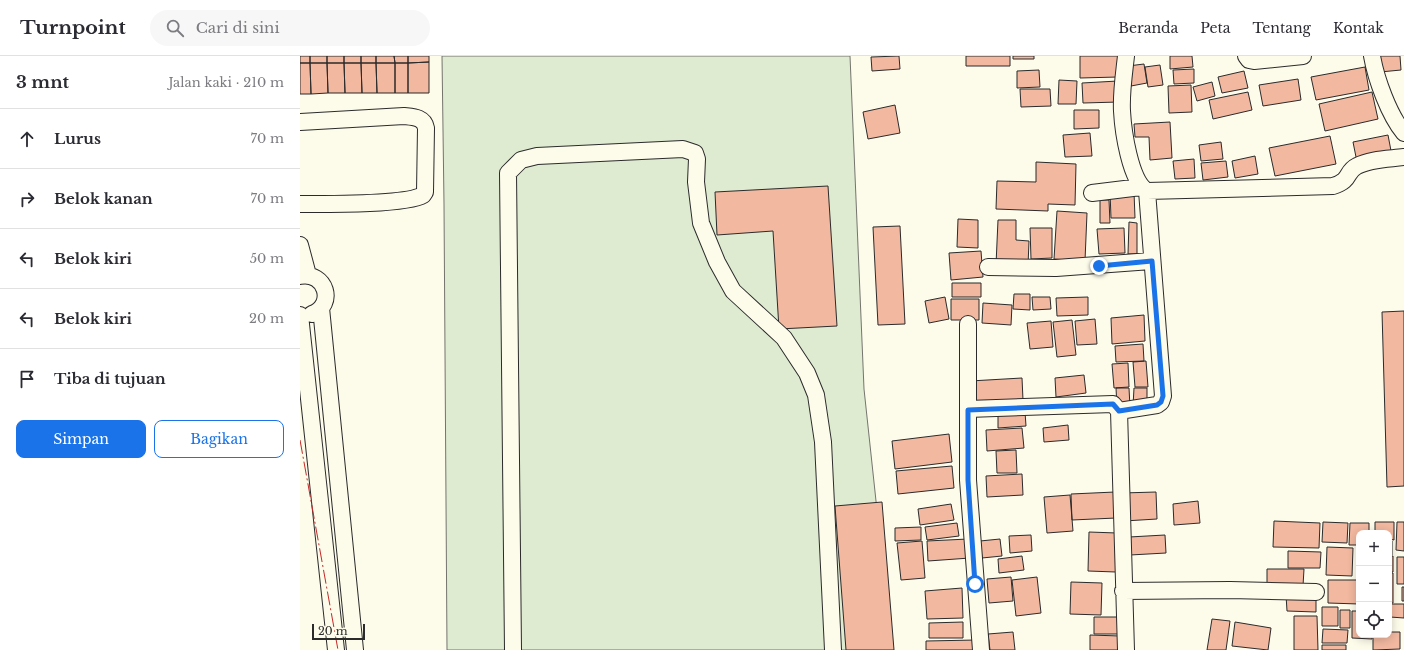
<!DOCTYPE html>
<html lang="id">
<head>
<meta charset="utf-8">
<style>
  :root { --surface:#fff; --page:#f7f7f7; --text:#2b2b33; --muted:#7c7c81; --line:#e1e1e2; --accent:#1a73e8 }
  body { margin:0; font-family:"Libre Baskerville",serif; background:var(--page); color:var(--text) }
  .controls { position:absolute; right:12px; bottom:12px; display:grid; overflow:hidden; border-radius:8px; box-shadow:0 2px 10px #0003 }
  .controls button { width:36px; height:36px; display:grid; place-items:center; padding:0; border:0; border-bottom:1px solid var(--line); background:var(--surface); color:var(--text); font:20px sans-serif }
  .scale { position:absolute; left:12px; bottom:10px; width:53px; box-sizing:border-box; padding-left:4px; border:2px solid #2b2b2b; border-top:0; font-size:11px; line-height:14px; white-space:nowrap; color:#2b2b2b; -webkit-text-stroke:3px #fdfbea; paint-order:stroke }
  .stop { position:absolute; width:12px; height:12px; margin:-9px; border:3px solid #1a73e8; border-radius:50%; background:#fff }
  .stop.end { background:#1a73e8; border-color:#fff; box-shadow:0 1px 4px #0008 }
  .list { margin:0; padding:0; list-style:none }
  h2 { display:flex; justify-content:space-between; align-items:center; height:52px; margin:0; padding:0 16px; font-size:17px }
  h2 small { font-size:13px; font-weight:400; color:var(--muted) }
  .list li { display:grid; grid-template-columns:26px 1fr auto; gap:12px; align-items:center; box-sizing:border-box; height:60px; padding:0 16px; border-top:1px solid var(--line) }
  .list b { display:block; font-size:15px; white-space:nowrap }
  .list em { font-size:13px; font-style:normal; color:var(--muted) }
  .actions { display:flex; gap:8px; padding:12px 16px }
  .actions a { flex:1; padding:9px 0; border:1px solid var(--accent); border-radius:8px; text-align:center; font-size:14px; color:var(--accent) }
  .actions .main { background:var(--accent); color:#fff }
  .icon { flex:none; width:22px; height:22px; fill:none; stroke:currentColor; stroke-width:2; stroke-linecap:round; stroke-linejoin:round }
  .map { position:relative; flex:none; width:1104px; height:594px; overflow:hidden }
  header { display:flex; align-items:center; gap:24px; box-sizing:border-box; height:56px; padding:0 20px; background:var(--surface); border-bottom:1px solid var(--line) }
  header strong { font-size:19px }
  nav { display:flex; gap:22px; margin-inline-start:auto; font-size:14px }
  .search { width:280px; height:36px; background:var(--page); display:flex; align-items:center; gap:10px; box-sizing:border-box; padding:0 14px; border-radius:22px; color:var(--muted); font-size:15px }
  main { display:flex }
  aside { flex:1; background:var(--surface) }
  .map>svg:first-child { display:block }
  .green { fill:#deebd1; stroke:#74746e }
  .building { fill:#f2b8a0; stroke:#2b2b2b }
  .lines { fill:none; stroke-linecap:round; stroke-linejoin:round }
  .street-casing { stroke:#2b2b2b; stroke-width:18 }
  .street { stroke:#fdfbea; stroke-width:16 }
  .power { stroke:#c62828; stroke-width:1; stroke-dasharray:14 3 2 3; stroke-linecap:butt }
  .route { stroke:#1a73e8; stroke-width:5 }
</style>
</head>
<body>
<header>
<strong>Turnpoint</strong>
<div class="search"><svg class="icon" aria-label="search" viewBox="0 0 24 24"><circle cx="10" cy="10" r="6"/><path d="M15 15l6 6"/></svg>Cari di sini</div>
<nav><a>Beranda</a><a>Peta</a><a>Tentang</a><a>Kontak</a></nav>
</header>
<main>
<aside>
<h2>3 mnt<small>Jalan kaki · 210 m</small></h2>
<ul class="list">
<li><svg class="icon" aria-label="ahead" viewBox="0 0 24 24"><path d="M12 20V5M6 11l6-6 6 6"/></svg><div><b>Lurus</b></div><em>70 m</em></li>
<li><svg class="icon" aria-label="right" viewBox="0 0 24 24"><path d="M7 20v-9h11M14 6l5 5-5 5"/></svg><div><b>Belok kanan</b></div><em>70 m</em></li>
<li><svg class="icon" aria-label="left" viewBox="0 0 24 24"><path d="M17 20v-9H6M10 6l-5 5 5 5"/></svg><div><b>Belok kiri</b></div><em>50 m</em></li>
<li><svg class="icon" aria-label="left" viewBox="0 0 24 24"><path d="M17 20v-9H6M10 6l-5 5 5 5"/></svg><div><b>Belok kiri</b></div><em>20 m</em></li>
<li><svg class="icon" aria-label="arrive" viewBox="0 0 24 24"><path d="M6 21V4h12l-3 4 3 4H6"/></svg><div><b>Tiba di tujuan</b></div></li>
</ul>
<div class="actions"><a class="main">Simpan</a><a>Bagikan</a></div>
</aside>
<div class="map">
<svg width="1104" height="594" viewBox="0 0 1104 594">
  <rect width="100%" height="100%" fill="#fdfbea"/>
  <path class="green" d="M142 0H550L564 333 592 594H147L144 148Z"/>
  <path class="building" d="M0 0H10V7H0Z
    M10 0H27V7H10Z
    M27 0H44V7H27Z
    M44 0H61V7H44Z
    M61 0H76V7H61Z
    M76 0H94L95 7H76Z
    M94 0H108V7H95Z
    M108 0H129V6L108 7Z
    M599 0 600 13 572 15 571 1Z
    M666 0H710V10H666Z
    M713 0H734V3H713Z
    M780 0H818V21L780 22Z
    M870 0H892L893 11 870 13Z
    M1078 0H1100L1101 14 1080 16Z
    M129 6V37H108V7Z
    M0 7H10L11 38H0Z
    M10 7H27L28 37 11 38Z
    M27 7H44L45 37H28Z
    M44 7H61L62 37H45Z
    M61 7H76L77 37H62Z
    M76 7H95V37H77Z
    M95 7H108V37H95Z
    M844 8 847 27 831 30 828 10Z
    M860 9 863 29 848 31 845 11Z
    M1065 11 1069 34 1016 44 1011 21Z
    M894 13V27L874 28 873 14Z
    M739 14 740 31 717 32V15Z
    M944 15 948 32 922 37 918 21Z
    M998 23 1001 44 963 50 959 29Z
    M759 24 777 25 776 48H758Z
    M818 25 819 46 783 47 782 27Z
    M912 26 915 40 897 45 893 31Z
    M891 29 892 56 869 57 868 30Z
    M720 33H750L751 50 721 51Z
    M948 36 952 54 913 63 909 44Z
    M1072 36 1078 63 1025 75 1019 48Z
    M595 49 600 77 568 83 563 56Z
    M774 54H799V72L774 73Z
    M870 66 872 102 850 104 849 81H835L834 68Z
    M790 77 792 100 765 101 763 79Z
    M1088 79 1092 100 1057 106 1053 86Z
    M1030 80 1036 108 975 120 969 92Z
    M921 86 923 103 901 105 899 89Z
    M955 100 958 118 935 122 932 105Z
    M894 103 895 122 875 123 873 105Z
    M926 105 928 121 903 124 901 107Z
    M736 106 776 108 775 149 748 148V155L696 153 697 125 736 126Z
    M528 130 537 270 479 273 473 175 417 179 415 136Z
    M810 136H834L835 162H811Z
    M800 144H809L810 167H800Z
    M757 155 787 157 785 205 754 203Z
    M658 163 678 164V192L657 191Z
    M698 164H716V184L729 185 728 210 696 209Z
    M829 166 837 167V198H828Z
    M600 170 605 268 578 269 573 171Z
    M730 172H752V202L731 203Z
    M824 172 825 197 799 198 797 173Z
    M681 195 683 221 651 224 649 197Z
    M652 227H681V241H652Z
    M714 238H730V254L713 253Z
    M645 241 649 263 629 267 625 245Z
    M732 241H750L751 253 733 254Z
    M788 241V259L757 260 756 242Z
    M651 243H679V264H651Z
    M683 247 712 249 711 269 682 267Z
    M1104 255V430L1087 431 1082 256Z
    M844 259 845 285 812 288 811 262Z
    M795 263 797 288 777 289 775 265Z
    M772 264 776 299 757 301 753 266Z
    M751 265 753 291 730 293 727 267Z
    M843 288 844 305 816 306 815 290Z
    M846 305 848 331H835L833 306Z
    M828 307 829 331 814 332 812 308Z
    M784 319 786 337 756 341 755 322Z
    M722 322 723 344 671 348 670 325Z
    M816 332H829L830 351H817Z
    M834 332H847V350H833Z
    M725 356 726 370 698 372V357Z
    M768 369 769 384 744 386 743 372Z
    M722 372 724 392 687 395 686 374Z
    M649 378 652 406 595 413 592 385Z
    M716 394 717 417H697L696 395Z
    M652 410 654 432 598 438 596 415Z
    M722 418 723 439 687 441 686 420Z
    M815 436 816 462 772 464 771 438Z
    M856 436 857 463 824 465 822 437Z
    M770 439 773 475 747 477 744 441Z
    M898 445 900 467 874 469 873 448Z
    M582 446 594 594H546L535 450Z
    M651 448 654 464 620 469 618 453Z
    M974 465 1020 467 1019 492 973 491Z
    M1023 466 1048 467 1047 487 1022 486Z
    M1075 466H1094V484L1089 483V477H1075Z
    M1097 466H1104V495L1096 494Z
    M657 467 659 480 627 484 625 471Z
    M1050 467H1069V477H1059V489H1049Z
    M621 471V484L595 485V472Z
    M789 476 817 477 816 516 788 515Z
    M731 479 732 495 710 497 709 480Z
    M865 479 866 497 830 499 829 481Z
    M668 483 670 502 628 505 627 485Z
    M700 483 702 500 682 502 680 485Z
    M622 485 625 522 601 524 597 487Z
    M1089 485H1092V499H1089Z
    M1027 491 1053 492 1052 520 1026 519Z
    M988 495 1021 496 1020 512H988Z
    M722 500 724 514 699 517 698 503Z
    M1089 500H1093V516H1089Z
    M1097 501H1104V528H1097Z
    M967 513H1004L1003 530 967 529Z
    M1089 517H1093V547H1089Z
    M711 521 713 545 689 547 687 523Z
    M737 521 741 557 716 560 712 524Z
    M1028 524H1059V548L1028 547Z
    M771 526 802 527 801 559 770 558Z
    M1102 531H1104V545H1102Z
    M662 532 663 562 627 563 625 535Z
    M986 539H1016V556L987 555Z
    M1090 548H1104V562L1090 561Z
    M1022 551H1038V570H1022Z
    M1040 554H1050V572H1040Z
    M1052 555H1059V579H1072V583L1052 582Z
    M994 560H1017L1018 594H994Z
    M794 561H820V578H794Z
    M912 563 930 565 926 594H907Z
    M663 566V582H629V567Z
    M935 566 971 572 968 594 932 590Z
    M1023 573 1048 574 1047 587H1022Z
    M713 576 715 594H690L688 578Z
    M1089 576H1100V593L1073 594V579H1089Z
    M790 579 820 580 819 594H790Z
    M676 584V594H626V585Z
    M1022 589H1046V594H1022Z"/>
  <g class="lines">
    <defs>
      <path id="street" d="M826 0C824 18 821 37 822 55 823 74 830 125 847 135L1033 130C1052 124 1045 116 1057 110 1070 103 1089 103 1104 101
        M946 0 949 4 954 5 1003 0
        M1072 0C1076 23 1089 59 1104 77
        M0 66 104 60C113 61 124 61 126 72L125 136 123 139C106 149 24 148 0 148
        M792 137 841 131
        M0 189 8 219
        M688 211 756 212 851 205
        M0 220C26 215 36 249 12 258
        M21 252 55 594
        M0 259 36 594
        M668 268V424L681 594
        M668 353 813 348 819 355 826 594
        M819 355 857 349 861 346 863 340 847 135
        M823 535 930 534 1016 536
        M213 594 208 117 221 104 237 100 383 93 395 97 397 103 396 126 401 167 417 206 433 235 484 282 507 317 516 339 523 386 533 594"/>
    </defs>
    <use href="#street" class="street-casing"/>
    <use href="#street" class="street"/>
    <path class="power" d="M0 384 38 594"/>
  </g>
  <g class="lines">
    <path class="route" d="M675 528 668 424V354L813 348 819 355 857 349 861 346 863 340 852 205 799 210"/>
  </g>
</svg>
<div class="controls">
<button>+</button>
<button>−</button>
<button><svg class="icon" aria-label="locate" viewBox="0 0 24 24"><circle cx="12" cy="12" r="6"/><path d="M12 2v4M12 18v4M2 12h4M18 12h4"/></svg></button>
</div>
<div class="scale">20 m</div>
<div class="stop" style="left:675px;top:528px"></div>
<div class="stop end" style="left:799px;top:210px"></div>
</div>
</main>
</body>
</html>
